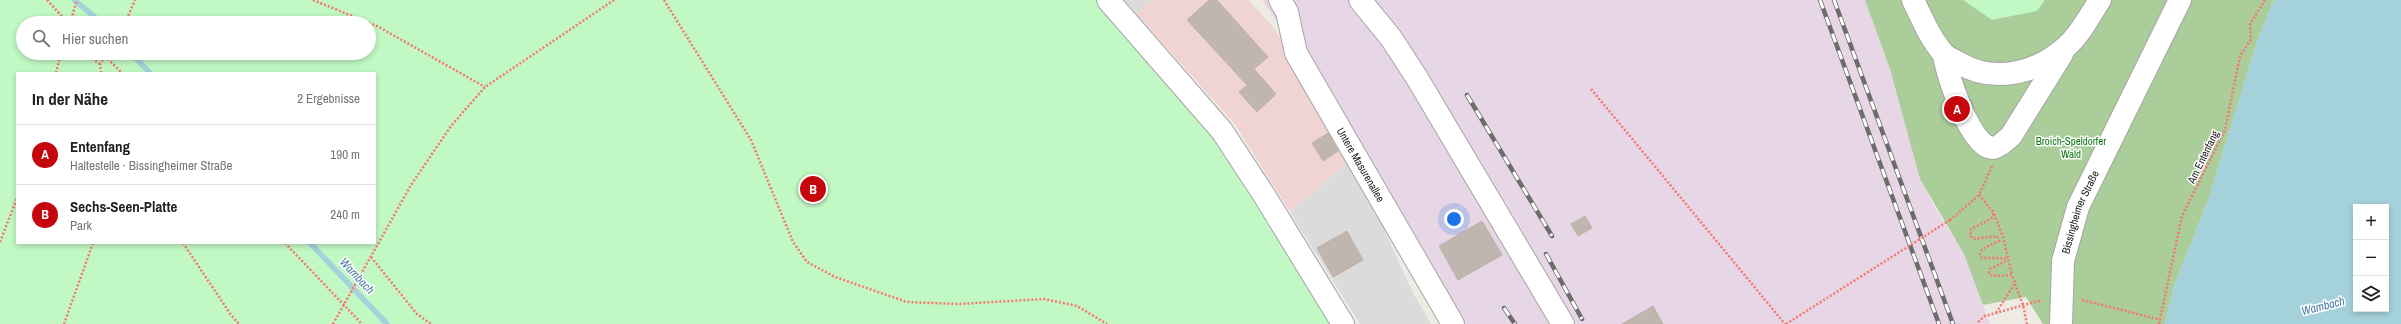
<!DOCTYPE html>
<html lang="de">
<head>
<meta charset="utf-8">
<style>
  :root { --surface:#fff; --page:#f6f6f6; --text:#222; --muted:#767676; --line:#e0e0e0; --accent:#c5060c }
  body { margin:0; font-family:"Archivo Narrow",sans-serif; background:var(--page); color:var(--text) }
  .controls { position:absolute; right:12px; bottom:12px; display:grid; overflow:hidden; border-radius:0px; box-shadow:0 2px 6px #0003 }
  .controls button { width:36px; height:36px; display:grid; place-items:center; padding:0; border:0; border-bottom:1px solid var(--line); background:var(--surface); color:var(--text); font:20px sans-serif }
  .you { position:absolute; left:1454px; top:219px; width:14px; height:14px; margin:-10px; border:3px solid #fff; border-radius:50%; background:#1a73e8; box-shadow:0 0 0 6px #1a73e833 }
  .badge { display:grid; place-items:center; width:26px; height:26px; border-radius:50%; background:var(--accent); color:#fff; font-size:13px; font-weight:700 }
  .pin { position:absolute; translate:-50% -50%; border:2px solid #fff; box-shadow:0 1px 4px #0006 }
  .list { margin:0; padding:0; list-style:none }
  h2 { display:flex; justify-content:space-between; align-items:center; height:52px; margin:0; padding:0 16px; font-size:17px }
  h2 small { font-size:13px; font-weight:400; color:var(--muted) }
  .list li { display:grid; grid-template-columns:26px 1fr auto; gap:12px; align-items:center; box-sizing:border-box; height:60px; padding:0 16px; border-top:1px solid var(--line) }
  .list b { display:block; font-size:15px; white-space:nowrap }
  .list p { margin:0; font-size:13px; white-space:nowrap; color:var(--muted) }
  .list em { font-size:13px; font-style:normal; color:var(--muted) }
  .icon { flex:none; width:22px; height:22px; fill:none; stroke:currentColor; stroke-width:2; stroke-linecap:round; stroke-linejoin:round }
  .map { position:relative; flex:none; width:2401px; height:324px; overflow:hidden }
  .search { position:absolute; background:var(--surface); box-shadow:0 2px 6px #0003; left:16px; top:16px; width:360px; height:44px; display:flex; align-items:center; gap:10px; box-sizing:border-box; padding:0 14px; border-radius:22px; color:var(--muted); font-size:15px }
  .panel { position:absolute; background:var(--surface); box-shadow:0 2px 6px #0003; left:16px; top:72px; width:360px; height:172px; border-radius:0px }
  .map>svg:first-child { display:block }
  .residential { fill:#dcdbdb }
  .commercial { fill:#efd4d3 }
  .industrial { fill:#e7d6e5 }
  .forest { fill:#aacd9a }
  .park { fill:#c2f8c4; fill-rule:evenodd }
  .water { fill:#a5d1db; fill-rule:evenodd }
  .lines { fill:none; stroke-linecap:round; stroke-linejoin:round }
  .stream { stroke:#a5d1db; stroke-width:5.5 }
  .building { fill:#bfb6b0; stroke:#c0b1a7 }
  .minor-casing { stroke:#a5a5a5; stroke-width:24 }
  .path { stroke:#f6776e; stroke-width:2.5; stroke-dasharray:2 2; stroke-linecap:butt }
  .minor { stroke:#fff; stroke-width:22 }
  .rail-casing { stroke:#6c6c6c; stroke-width:4.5 }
  .rail { stroke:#fff; stroke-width:3; stroke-dasharray:9; stroke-linecap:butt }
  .path-bridge { stroke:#f6776e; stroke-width:2.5; stroke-dasharray:2 2; stroke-linecap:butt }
  .labels { text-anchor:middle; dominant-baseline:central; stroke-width:3; stroke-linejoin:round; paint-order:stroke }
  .park-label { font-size:11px; fill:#0f7914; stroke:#fff }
  .street-label { font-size:11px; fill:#1e1e1e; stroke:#fff }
  .water-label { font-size:12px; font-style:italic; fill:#4a7aa2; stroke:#fff }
</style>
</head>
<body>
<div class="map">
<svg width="2401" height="324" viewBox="0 0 2401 324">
  <rect width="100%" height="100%" fill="#eeebe4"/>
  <path class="residential" d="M1123 0H1152L1136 14Z
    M1352 158 1412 291 1431 324H1360L1290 212Z"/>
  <path class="commercial" d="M1152 0H1248L1274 28 1352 158 1290 212 1235 124 1136 14Z"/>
  <path class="industrial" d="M1262 0H1865L1890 69 1920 179 1934 206 1964 254 1990 324H1459L1347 124Z"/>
  <path class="forest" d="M1865 0H2276L2272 4 2257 42 2209 198 2174 286 2165 324H2043L2026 297 1983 305 1964 254 1920 179 1890 69Z"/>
  <path class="park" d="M0 0H1097L1216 135 1337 324H0ZM23 23H369V53H23ZM17 73H375V243H17Z
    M1963 0H2045L2037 11 1992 20Z"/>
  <path class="water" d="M2276 0H2401V324H2165L2174 286 2209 198 2257 42 2272 4ZM2356 207H2386V309H2356Z"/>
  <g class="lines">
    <path class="stream" d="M74 0 102 23
      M131 53 150 73
      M310 243 387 324"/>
  </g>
  <path class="building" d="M1209 0H1217L1268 57 1254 69 1276 94 1257 112 1239 92 1247 85 1187 20Z
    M1328 133 1338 151 1323 161 1312 143Z
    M1585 216 1592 228 1578 236 1571 224Z
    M1482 221 1502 255 1458 280 1439 246Z
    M1347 231 1363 260 1333 277 1317 248Z
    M1653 306 1663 324H1622Z"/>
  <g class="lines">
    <defs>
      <g id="minor">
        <path d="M1108 0 1222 131 1264 195 1343 324"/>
        <path id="s1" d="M1280 0 1287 12 1296 53 1453 324"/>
        <path d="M1360 0 1391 38 1417 78 1563 324"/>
        <path d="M1913 0C1922 18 1930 39 1943 53 1947 58 1954 60 1959 63 1994 84 2037 73 2066 47 2080 35 2090 15 2100 0"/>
        <path d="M1944 54C1946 73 1971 149 1993 148 2000 147 2006 140 2011 136L2062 54"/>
        <path id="s2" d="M2061 324 2063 261 2078 207 2180 0"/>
      </g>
    </defs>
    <use href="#minor" class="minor-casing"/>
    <path class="path" d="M47 0 68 23
      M313 0 377 26 485 87
      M664 0 751 140 793 242 807 262 835 277 907 302 959 304 1044 299 1077 306 1107 324
      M70 23 77 0
      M125 23 135 0
      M88 53 91 58
      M105 56 122 73
      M60 58H91L100 64
      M56 73 61 53
      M101 73 100 64 108 53
      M1591 89 1785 324
      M1979 195 1994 213 1991 219 1971 229 1970 236 1975 239 1997 236 1999 241 1982 249 1980 254 1982 258H2005L2006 261 1990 269 1989 273 1992 276 2012 275 2015 283 1996 313
      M1994 214 2003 237 2012 275
      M1950 220 1979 195 1992 166
      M0 242 17 198
      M183 243 231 315 239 324
      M285 243 362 324
      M371 257 417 314 431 324
      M2015 284 2023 305 2027 324
      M2082 300 2161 320
      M1978 322 1985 316 2042 300
      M64 324 93 243
      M333 324 411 185 451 126 485 87 614 0
      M2159 324 2182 216 2225 130 2240 56 2251 39 2250 24 2265 0"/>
    <use href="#minor" class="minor"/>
    <defs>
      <path id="rail" d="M1820 0 1939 324
        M1834 0 1953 324
        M1467 95 1552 236
        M1546 254 1582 319
        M1504 308 1515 324"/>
    </defs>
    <use href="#rail" class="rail-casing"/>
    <use href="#rail" class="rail"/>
    <path class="path-bridge" d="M1786 324 1950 220"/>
  </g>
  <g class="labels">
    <g class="park-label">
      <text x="2071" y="141">Broich-Speldorfer<tspan x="2071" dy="13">Wald</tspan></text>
    </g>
    <g class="street-label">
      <text transform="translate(2203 157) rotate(-64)">Am Entenfang</text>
      <text stroke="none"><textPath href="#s1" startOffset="185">Untere Masurenallee</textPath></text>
      <text stroke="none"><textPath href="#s2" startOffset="115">Bissingheimer Straße</textPath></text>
    </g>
    <g class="water-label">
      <text transform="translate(357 276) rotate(47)">Wambach</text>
      <text transform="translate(2323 306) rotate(-14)">Wambach</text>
    </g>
  </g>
</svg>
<div class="controls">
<button>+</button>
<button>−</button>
<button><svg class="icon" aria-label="layers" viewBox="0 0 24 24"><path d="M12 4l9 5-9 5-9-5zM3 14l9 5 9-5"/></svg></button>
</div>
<div class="you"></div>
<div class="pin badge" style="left:1957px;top:109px">A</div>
<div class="pin badge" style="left:813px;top:189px">B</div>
<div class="search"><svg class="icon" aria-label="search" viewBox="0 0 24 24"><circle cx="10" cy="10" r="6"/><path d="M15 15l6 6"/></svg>Hier suchen</div>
<section class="panel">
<h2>In der Nähe<small>2 Ergebnisse</small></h2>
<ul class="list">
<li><span class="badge">A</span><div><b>Entenfang</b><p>Haltestelle · Bissingheimer Straße</p></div><em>190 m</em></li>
<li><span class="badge">B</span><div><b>Sechs-Seen-Platte</b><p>Park</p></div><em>240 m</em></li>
</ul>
</section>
</div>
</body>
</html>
